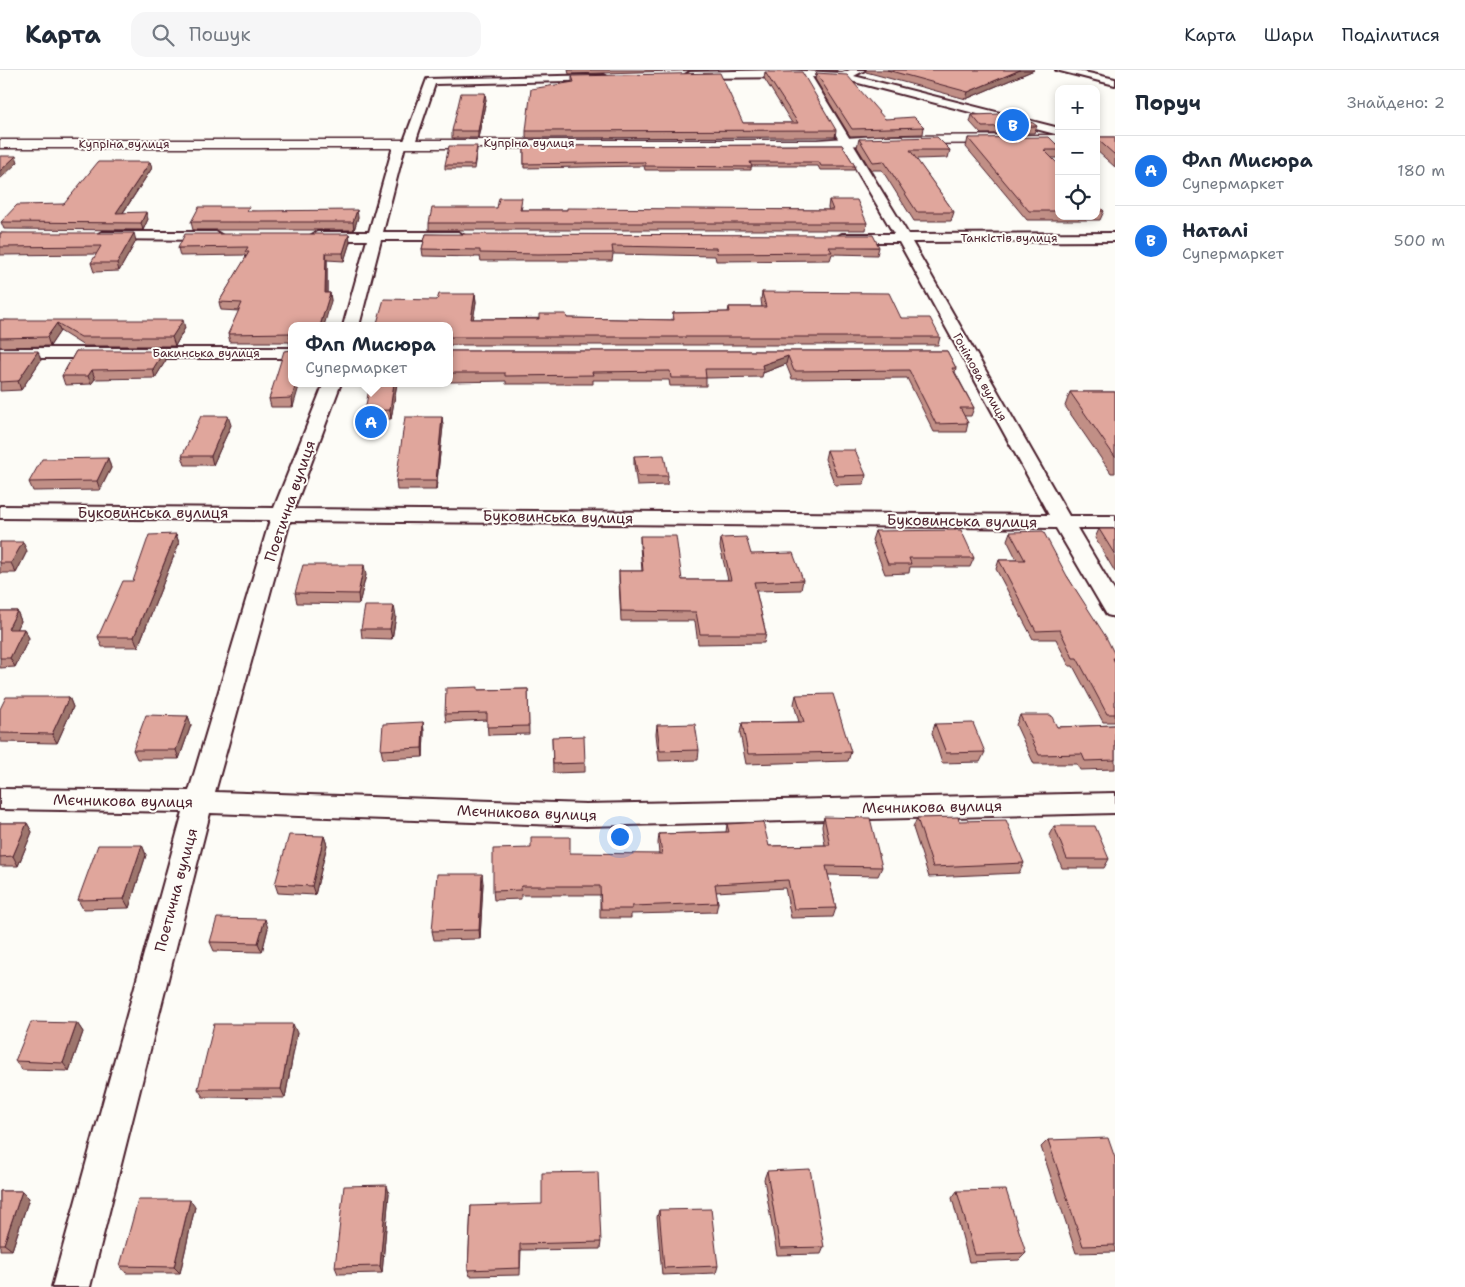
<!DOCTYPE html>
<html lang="uk">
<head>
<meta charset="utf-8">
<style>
  :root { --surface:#fff; --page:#f6f6f7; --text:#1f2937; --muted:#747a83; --line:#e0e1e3; --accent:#1a73e8 }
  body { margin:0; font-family:"Shantell Sans",sans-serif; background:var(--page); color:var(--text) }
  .controls { position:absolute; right:15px; top:15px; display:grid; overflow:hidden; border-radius:10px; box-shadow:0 2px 8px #0003 }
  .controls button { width:45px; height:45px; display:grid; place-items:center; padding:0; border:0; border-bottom:1px solid var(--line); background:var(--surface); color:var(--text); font:25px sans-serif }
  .you { position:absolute; left:619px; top:766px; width:18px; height:18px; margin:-12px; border:4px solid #fff; border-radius:50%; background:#1a73e8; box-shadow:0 0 0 8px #1a73e833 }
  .badge { display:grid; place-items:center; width:32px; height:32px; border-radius:50%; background:var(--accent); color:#fff; font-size:16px; font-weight:700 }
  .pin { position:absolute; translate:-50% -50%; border:2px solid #fff; box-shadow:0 1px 5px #0006 }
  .popup { position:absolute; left:288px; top:252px; width:165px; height:65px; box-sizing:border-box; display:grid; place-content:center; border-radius:10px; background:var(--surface); filter:drop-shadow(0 1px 4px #0005); font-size:16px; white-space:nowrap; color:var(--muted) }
  .popup b { font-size:19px; color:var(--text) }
  .popup::after { content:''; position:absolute; left:50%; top:100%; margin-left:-10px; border:10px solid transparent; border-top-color:var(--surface) }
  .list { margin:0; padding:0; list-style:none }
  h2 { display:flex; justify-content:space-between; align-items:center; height:65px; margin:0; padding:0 20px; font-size:21px }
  h2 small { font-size:16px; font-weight:400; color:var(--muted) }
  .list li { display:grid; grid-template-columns:32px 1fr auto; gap:15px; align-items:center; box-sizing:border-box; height:70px; padding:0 20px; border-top:1px solid var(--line) }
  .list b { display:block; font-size:19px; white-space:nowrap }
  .list p { margin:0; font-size:16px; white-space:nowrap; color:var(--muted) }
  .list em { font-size:16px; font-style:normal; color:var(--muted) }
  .icon { flex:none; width:28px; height:28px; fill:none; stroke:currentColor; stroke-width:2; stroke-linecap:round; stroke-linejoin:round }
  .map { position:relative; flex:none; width:1115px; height:1217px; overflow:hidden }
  header { display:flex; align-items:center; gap:30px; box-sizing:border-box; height:70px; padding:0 25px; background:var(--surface); border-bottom:1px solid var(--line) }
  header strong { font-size:24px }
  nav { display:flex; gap:28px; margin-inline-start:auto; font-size:18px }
  .search { width:350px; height:45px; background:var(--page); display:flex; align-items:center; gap:12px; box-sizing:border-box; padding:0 18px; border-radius:15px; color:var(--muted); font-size:19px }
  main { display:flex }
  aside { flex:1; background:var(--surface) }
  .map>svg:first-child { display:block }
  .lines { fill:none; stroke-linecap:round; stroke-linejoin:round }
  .street-casing { stroke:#4a1f2b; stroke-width:4 }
  .secondary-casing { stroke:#4a1f2b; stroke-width:3 }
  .street { fill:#fdfcf7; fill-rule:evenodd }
  .secondary { fill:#fdfcf7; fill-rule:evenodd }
  .wall { fill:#c18f86; stroke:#4a1f2b }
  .shaded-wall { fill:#9d746d; stroke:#4a1f2b }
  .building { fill:#e0a69c; stroke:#4a1f2b }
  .labels { text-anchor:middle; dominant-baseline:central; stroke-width:4; stroke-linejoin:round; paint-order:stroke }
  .far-street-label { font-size:12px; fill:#4a1f2b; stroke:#fdfcf7 }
  .street-label { font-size:15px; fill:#4a1f2b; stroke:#fdfcf7 }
</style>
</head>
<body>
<header>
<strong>Карта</strong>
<div class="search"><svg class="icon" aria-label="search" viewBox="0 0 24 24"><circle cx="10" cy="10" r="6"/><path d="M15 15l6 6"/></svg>Пошук</div>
<nav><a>Карта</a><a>Шари</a><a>Поділитися</a></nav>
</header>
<main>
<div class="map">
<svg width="1115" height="1217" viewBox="0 0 1115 1217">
  <rect width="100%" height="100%" fill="#fdfcf7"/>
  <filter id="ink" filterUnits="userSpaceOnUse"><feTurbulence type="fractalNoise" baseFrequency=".02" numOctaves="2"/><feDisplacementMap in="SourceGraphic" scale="10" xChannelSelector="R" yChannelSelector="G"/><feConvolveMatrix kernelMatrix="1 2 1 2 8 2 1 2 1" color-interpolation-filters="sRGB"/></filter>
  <g filter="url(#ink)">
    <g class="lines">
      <defs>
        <path id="street" d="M785 0 842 3 850 0H865L854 6 1059 58V65L843 9 812 7 908 164 1115 163V171L912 172 1069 446H1115V458H1077L1115 522V547L1107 545 1056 458 290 451 215 722 586 734 1115 723V743L586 756 210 743 90 1217H52L183 742 0 739V719L189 721 270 450 0 448V436L274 438 324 313H341L294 439 1049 445 899 172H842L835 168 842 164H894L802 7 690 8 685 5 690 2Z
          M1056 0H1075L1115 9V15Z
          M604 5 609 8 608 10 435 14 415 73 413 75 405 76 383 162H458L465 166 458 170H381L359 256H343L367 170H317L310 166 317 162H369L394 73 396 71H404L427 9Z
          M102 162H216L223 166 216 170 97 169 95 166Z
          M0 278H292V288H0Z"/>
        <path id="secondary" d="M1059 65V73L876 74 817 78H0V70H817L876 66Z"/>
      </defs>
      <use href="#street" class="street-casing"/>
      <use href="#secondary" class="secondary-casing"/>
      <use href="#street" class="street"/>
      <use href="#secondary" class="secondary"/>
    </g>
    <path class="wall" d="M568 0H709L569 4Z
      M810 0H837V1Z
      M865 0H1034L966 29 866 2Z
      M765 2 836 60 835 67 526 68V61L572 12V6L743 53H792L764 8Z
      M816 3 885 49 924 57 923 64 850 66 815 9Z
      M486 30 478 68H452V61Z
      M972 45 1037 56 1034 63 981 64 970 52Z
      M1096 67H1115V97L1096 80Z
      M968 68 1059 77V88H1052L1059 95V146H1096V134L1104 141 1100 150H1027L966 77Z
      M859 69 950 80 948 88 916 89 954 142 951 151H914L882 100H871L857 77Z
      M842 75 855 96 854 100H820L818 96H751V100H645L644 96 524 98V76Z
      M477 80 474 99H445V95Z
      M150 92 152 98 123 143 148 149 143 160 4 159 1 152 64 134Z
      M829 130 867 153 866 160H429V153L497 138 522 136 521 140H829L828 138Z
      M250 141 358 147 354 160H193L191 152Z
      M0 163 136 171 119 201 94 202 91 193 97 184 0 185Z
      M349 164 350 172 344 191 327 190V223H330L331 231 292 256V277L290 276 289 272H230L228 264 239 241 221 240 219 232 246 188 245 185 180 186 178 178Z
      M426 164 879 177 877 185 832 184 830 190 716 191 715 186 613 184 612 191H481L480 187 423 186 422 179Z
      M762 222 901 248 940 267 938 275H450V277V256H378L377 253 437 230 475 224 476 232 473 249 567 248 672 250 673 243 728 242 729 237H762L761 230Z
      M0 250 185 258 175 276H84L60 261 50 276 0 277Z
      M292 280 293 337H271L269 329Z
      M0 281 41 290 21 320 0 321Z
      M76 281 166 290 155 308 95 309 91 314 65 315 62 306Z
      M450 281H947L956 298 955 302 974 338 971 346H964L968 353 966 362H934L907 308 792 309 786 294 763 303 762 307 706 308V316H670L669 310H593V314H506V311L450 312Z
      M397 313 391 349H366L365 341Z
      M1070 322H1115V403H1111L1065 336Z
      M442 347 443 356 436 420H397L396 411Z
      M231 355 213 395H185L182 386Z
      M827 380 866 405 864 414 835 415 825 389Z
      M634 386 668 406 667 415 637 416 634 395Z
      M108 388 111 398 100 420 33 421 29 412Z
      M1099 459H1115V502L1095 468Z
      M875 461 974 488 970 497H910L909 503 885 504 872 470Z
      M1010 462 1067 506 1115 585V652H1103L1073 596H1069L1056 569H1033L996 499 999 490H1017L1007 470Z
      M176 464 179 473 138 577H102L98 567Z
      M640 466 682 510H728L720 477 721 468 751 484 803 510 801 520 756 521 766 564 764 573 698 574 695 551H621L619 511V501H642L640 476Z
      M0 472 27 481 16 503H0Z
      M366 505 359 534 297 533 295 523Z
      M0 541H17L21 551 17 559H24L29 568 15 597 0 598Z
      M396 546 392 569 362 568 361 559Z
      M528 619 529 664 488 665 487 650 446 652 445 644 478 620Z
      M796 625 851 682 848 691 746 694 740 663 742 653 799 652 794 634Z
      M69 627 73 637 57 673 0 672V639Z
      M1020 645 1057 657 1115 655V699L1080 700 1077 694H1034L1016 655Z
      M188 646 191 655 179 689H137L133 680Z
      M423 652 424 662 423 687 383 689 381 680Z
      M935 654 985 682 980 692 942 693 932 663Z
      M657 655 699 680 698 690 659 691 656 664Z
      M552 667 585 693V702L553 703Z
      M824 747 882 797 878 806 828 805 836 838 833 847 791 848 785 818 716 822 718 833 716 842 631 844V848H600V825H521V829L494 830 493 821 659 784 658 773 659 764 726 762 727 754 769 776 825 775 822 756Z
      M917 748 959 751 1024 793 1019 803 929 807 913 758Z
      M0 753H27L32 762 18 796H0Z
      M1054 756 1109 789 1104 798H1062L1049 765Z
      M324 766 327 775 315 825 278 823 275 814Z
      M142 775 146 785 129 838 83 839 78 830Z
      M483 813 480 869 434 870 432 861Z
      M268 858 262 882 214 881 210 872Z
      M77 953 83 962 69 1001 22 1000 15 991Z
      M297 963 285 1028 203 1027 198 1019Z
      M1048 1070 1115 1088V1182L1076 1183 1041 1077Z
      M767 1101 824 1177 821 1184 777 1185 764 1109Z
      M0 1121H22L29 1128 12 1180H0Z
      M957 1121 1026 1183 1019 1190 969 1192 952 1128Z
      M389 1123 382 1203 338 1204 335 1197Z
      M471 1136 601 1172 600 1179 521 1180 520 1205 470 1206 468 1200Z
      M195 1137 180 1203H126L120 1196Z
      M659 1140 718 1196 716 1203 662 1205 657 1147Z"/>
    <path class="shaded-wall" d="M1020 0H1034L966 29 968 22Z
      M485 23 486 30 478 68V61Z
      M16 86 18 92 0 109V101Z
      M150 92 152 98 118 150 116 143Z
      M357 140 358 147 354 160 353 152Z
      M146 142 148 149 143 160 141 153Z
      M134 163 136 171 119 201 117 193Z
      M349 164 350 172 344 191 343 183Z
      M326 183 327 190V231L325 223Z
      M330 223 331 231 324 256H320Z
      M475 224 476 232 472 257 471 249Z
      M183 250 185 258 175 276 172 267Z
      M57 253 60 261 50 276 47 267Z
      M38 281 41 290 21 320 18 311Z
      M164 281 166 290 155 308 153 299Z
      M788 286 786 294 763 303V299L762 295Z
      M92 300 95 309 91 314 88 306Z
      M296 313H300L293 337 292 328Z
      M394 313H397L391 349 390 340Z
      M228 346 231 355 213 395 211 386Z
      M442 347 443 356 436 420V411Z
      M108 388 111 398 100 420 97 411Z
      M176 464 179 473 138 577 134 567Z
      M23 472 27 481 16 503 11 493Z
      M364 495 366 505 359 534 358 524Z
      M394 536 396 546 392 569 390 559Z
      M17 541 21 551 13 569 8 559Z
      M24 559 29 568 15 597 10 588Z
      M69 627 73 637 57 673 52 664Z
      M188 646 191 655 179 689 176 680Z
      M423 652 424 662 423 687 422 678Z
      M27 753 32 762 18 796 13 786Z
      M324 766 327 775 315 825 312 816Z
      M142 775 146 785 129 838 124 829Z
      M482 804 483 813 480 869 479 860Z
      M265 849 268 858 262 882 258 873Z
      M77 953 83 962 69 1001 63 993Z
      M293 954 297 963 285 1028 281 1019Z
      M387 1115 389 1123 382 1203 380 1196Z
      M22 1121 29 1128 12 1180 4 1174Z
      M190 1130 195 1137 180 1203 174 1197Z"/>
    <path class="building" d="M887 0H1020L968 22Z
      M765 2H802L836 60 526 61 531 19 574 12 572 6 720 3 743 53H798Z
      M816 3 847 5 885 49 914 47 924 57 852 59Z
      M461 23H485L478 61H452Z
      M1000 44 1033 53 1037 56 982 57 972 45Z
      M937 67 950 80H910L954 142H917L884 91 873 92 859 69Z
      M1049 67 1059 77V80H1044L1059 95V141H1029L968 68Z
      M1096 67H1115V85L1096 68Z
      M842 75 855 96H821L819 92H750L752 97 645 96V92L524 94V76Z
      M449 76H477L474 95H445Z
      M0 86H16L0 101Z
      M98 92H150L116 143 146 142 141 153 1 152 17 135 64 134Z
      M499 128H522L520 140H567V138L833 140 829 130H857L867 153H429L432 138H497Z
      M1096 134 1104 141H1096Z
      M199 137H249L247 141 357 140 353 152H191Z
      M0 163H134L117 193H91L101 176 0 177Z
      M185 164H349L343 183H326L325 223H330L320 256H292V270L289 268 290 263 228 264 242 233 219 232 249 182H245L248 177 178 178Z
      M426 164 873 165 879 177H829L832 182 717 183 716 178 612 176 613 183 539 184 480 183V180L422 179Z
      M762 222 889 223 901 248H930L940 267H450V256H380V253H377L384 229 437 230 439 224H475L471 249H539V244H566L567 248 674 250 673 243 730 242 729 237H766Z
      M0 250H183L172 267H81L57 253 47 267 0 268Z
      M292 280V313H296L292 328 269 329 284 281Z
      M0 281H38L18 311 0 312Z
      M76 281H164L153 299 92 300 88 306H62Z
      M450 281H947L956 298H952L974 338H960L968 353 936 354 909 300 794 301 788 286 762 295 763 299H705L706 308H671L670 301 592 302 593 305 505 306V303H450Z
      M370 313H394L390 340 365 341Z
      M1070 322H1115V387Z
      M201 346H228L211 386H182Z
      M405 347H442L436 411H396Z
      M827 380H855L866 405 837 406Z
      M664 385 668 406H638L634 386Z
      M108 388 97 411 29 412 42 389Z
      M1099 459H1115V485Z
      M961 460 974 488H909L911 494H888L875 461Z
      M1043 461 1067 506 1106 567 1115 585V588H1113L1115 593V644H1107L1077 588H1073L1060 560 1036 561 999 490H1025L1010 462Z
      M176 464 134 567H98L123 511H133L149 465Z
      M640 466H676L682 510H731L721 468 746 467 751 484 793 483 803 510 754 512 766 564H700L696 542 621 541 619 501H643Z
      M0 472H23L11 493H0Z
      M303 495H364L358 524 295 523Z
      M365 536H394L390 559H361Z
      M0 541H17L8 559H24L10 588H0Z
      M478 617V620L528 619 529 656 487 657V643L445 644 446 618Z
      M833 624 851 682 748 684 742 653 804 652 796 625Z
      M6 627H69L52 664 0 663V639Z
      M146 645 188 646 176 680H133Z
      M1020 645H1051L1057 657 1115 655V690L1085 691 1082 684 1039 685Z
      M423 652 422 678 381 680 383 654Z
      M973 653 985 682 946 683 935 654Z
      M695 654 699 680 660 681 657 655Z
      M584 666 585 693 553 694 552 667Z
      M824 747 870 748 882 797 826 796 836 838 794 839 788 810 715 814 718 833 632 836V839H601L600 816H521V820L493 821V779L531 778V767H570V783L662 784 659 764 729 762 727 754 763 752 769 776 830 775Z
      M958 747 959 751 1006 750 1024 793 933 797 917 748Z
      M0 753H27L13 786 0 787Z
      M1054 756H1095L1109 789H1067Z
      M289 765 324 766 312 816 275 814Z
      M98 775H142L124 829 78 830Z
      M437 804H482L479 860 432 861Z
      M217 848 265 849 258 873 210 872Z
      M31 952 77 953 63 993 15 991Z
      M214 954H293L281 1019H198Z
      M1108 1068 1115 1088V1175L1083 1176 1048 1070Z
      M810 1099 824 1177 780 1178 767 1101Z
      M598 1102 601 1172 520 1174V1198L468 1200 471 1136 542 1134V1103Z
      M387 1115 380 1196 335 1197 344 1116Z
      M1006 1120 1026 1183 975 1185 957 1121Z
      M0 1121H22L4 1174H0Z
      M138 1130H190L174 1197 120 1196Z
      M711 1139 718 1196 664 1198 659 1140Z"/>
  </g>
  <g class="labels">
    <g class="far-street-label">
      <text x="529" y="73">Купріна вулиця</text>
      <text x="124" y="74">Купріна вулиця</text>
      <text x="1009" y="168">Танкістів вулиця</text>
      <text x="206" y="283">Бакинська вулиця</text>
      <text transform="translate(980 307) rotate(61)">Гонімова вулиця</text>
    </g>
    <g class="street-label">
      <text transform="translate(290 431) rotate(-71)">Поетична вулиця</text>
      <text x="153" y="443">Буковинська вулиця</text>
      <text transform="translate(558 447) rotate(1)">Буковинська вулиця</text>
      <text transform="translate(962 451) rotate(1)">Буковинська вулиця</text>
      <text transform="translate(123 731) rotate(1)">Мєчникова вулиця</text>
      <text transform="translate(932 737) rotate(-1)">Мєчникова вулиця</text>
      <text transform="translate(527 743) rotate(2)">Мєчникова вулиця</text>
      <text transform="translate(176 820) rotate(-75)">Поетична вулиця</text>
    </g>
  </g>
</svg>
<div class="controls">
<button>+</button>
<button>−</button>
<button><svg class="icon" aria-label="locate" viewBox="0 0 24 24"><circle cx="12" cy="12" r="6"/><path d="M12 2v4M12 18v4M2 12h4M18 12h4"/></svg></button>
</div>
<div class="you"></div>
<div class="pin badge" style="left:371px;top:352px">A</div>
<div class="popup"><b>Флп Мисюра</b>Супермаркет</div>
<div class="pin badge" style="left:1013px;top:55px">B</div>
</div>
<aside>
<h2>Поруч<small>Знайдено: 2</small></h2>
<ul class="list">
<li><span class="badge">A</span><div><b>Флп Мисюра</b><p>Супермаркет</p></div><em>180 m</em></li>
<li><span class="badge">B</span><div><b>Наталі</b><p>Супермаркет</p></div><em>500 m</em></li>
</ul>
</aside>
</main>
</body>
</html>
